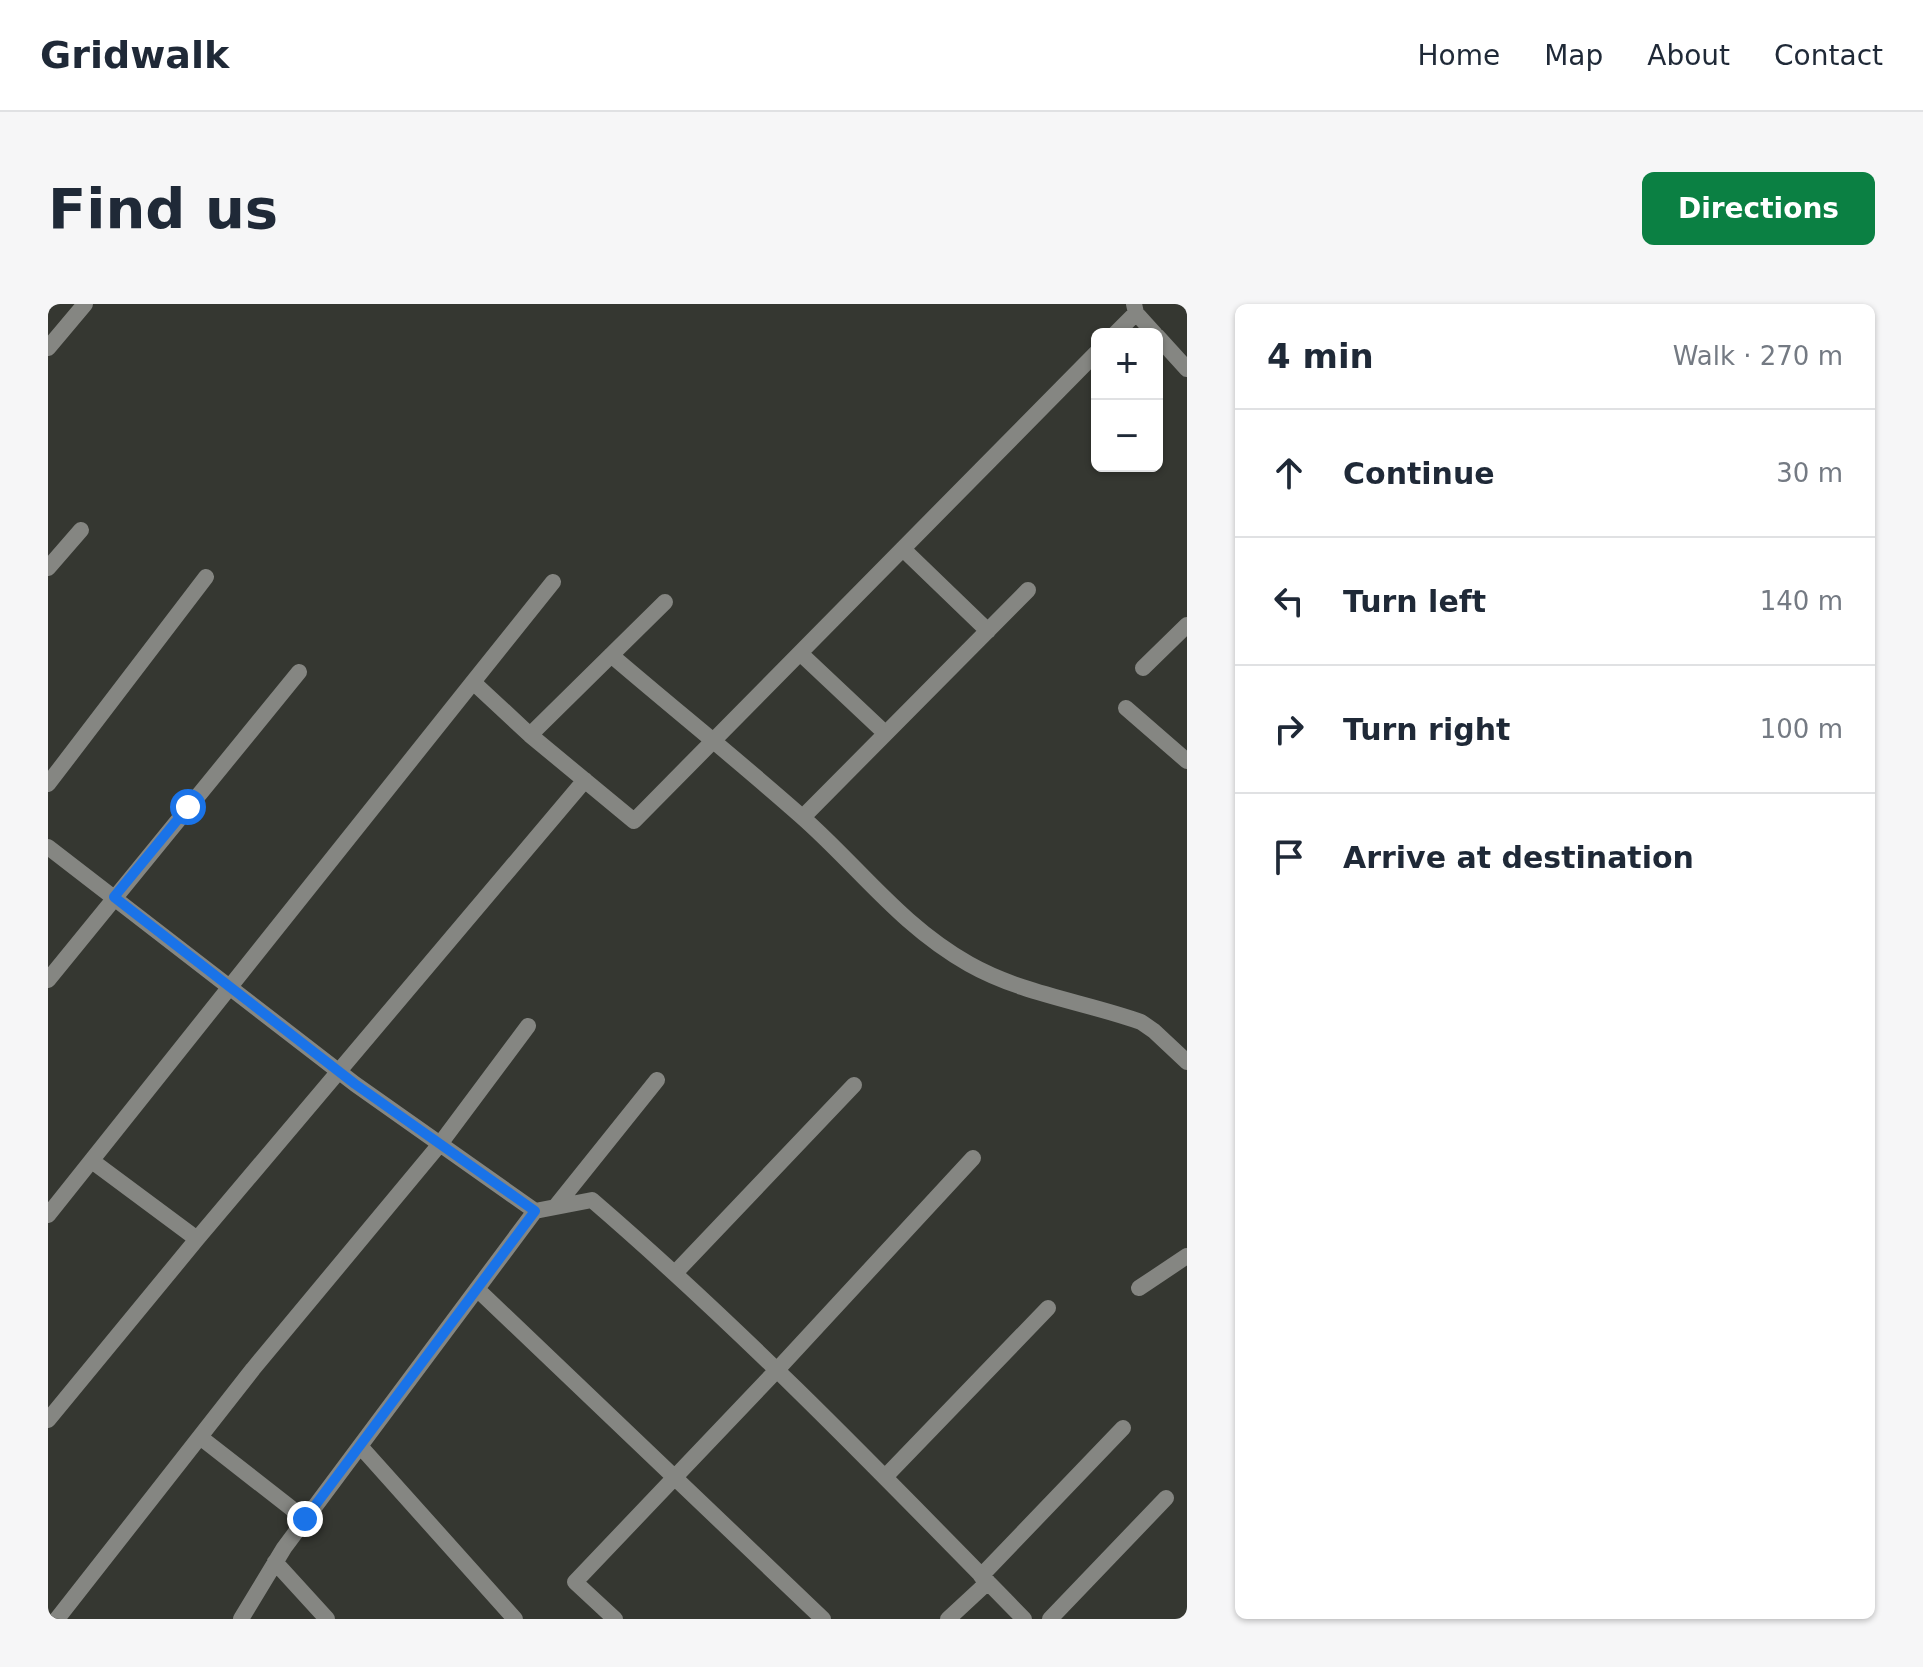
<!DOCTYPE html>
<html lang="en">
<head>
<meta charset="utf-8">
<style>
  :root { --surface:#fff; --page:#f6f6f7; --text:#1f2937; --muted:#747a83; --line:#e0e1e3; --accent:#0b8043 }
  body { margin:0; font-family:"DejaVu Sans",sans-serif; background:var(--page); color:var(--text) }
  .controls { position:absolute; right:24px; top:24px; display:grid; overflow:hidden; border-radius:12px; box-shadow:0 2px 6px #0004 }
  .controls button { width:72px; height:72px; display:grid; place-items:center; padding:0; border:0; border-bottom:2px solid var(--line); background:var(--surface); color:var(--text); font:40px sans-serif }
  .stop { position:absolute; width:24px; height:24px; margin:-18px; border:6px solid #1a73e8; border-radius:50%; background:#fff }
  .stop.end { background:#1a73e8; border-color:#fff; box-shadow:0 2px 8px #0008 }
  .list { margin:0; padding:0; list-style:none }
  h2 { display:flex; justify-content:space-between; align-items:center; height:104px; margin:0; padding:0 32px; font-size:34px }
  h2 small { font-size:26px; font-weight:400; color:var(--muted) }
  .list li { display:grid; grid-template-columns:52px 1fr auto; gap:24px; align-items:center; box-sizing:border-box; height:128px; padding:0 32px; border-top:2px solid var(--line) }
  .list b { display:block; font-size:30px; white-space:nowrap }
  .list em { font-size:26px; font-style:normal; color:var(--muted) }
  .icon { flex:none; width:44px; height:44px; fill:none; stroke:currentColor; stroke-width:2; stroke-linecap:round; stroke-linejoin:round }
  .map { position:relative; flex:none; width:1139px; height:1315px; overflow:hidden; border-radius:12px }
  header { display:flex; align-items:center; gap:48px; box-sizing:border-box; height:112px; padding:0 40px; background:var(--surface); border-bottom:2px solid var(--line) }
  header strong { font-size:38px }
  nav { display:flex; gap:44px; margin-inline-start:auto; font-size:28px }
  .intro { display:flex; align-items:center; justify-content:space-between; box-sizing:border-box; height:192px; padding:0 48px }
  h1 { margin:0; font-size:56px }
  .button { padding:20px 36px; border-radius:12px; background:var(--accent); color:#fff; font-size:28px; font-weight:700 }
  main { display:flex; gap:48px; padding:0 48px }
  aside { flex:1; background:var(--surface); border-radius:12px; box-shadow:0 2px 6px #0004 }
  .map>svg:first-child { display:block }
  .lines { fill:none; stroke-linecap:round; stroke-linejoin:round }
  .minor { stroke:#858682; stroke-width:16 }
  .tertiary { stroke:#858682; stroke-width:16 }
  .route { stroke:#1a73e8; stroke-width:10 }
</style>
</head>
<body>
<header>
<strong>Gridwalk</strong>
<nav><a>Home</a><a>Map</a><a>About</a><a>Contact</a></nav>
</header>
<div class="intro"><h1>Find us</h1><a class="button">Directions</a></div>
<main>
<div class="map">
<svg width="1139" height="1315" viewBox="0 0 1139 1315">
  <rect width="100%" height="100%" fill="#353731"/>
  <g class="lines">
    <path class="minor" d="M1086 0 1088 9 1107 30
      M1067 30 1088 9
      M1109 32 1139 65
      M855 245 940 327
      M0 264 33 226
      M752 349 837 429
      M563 351C626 405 691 457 753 512 811 563 852 621 921 660 974 690 1037 698 1093 718L1106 727 1139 758
      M1095 364 1139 321
      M425 378 505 278
      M1078 404 1139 457
      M482 431 586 517 1049 48
      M0 480 158 273
      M755 513 980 286
      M0 543 307 780 487 907 544 896C696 1027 836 1172 976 1315
      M0 676 251 368
      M44 857 149 935
      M508 902 609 776
      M0 911 425 378 482 431 617 298
      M628 968 806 781
      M1091 984 1139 952
      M429 985 775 1315
      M0 1116 149 935 537 476
      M152 1133 257 1215
      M312 1142 467 1315
      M837 1173 1000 1004
      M227 1258 279 1315
      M933 1272 1075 1124
      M9 1315 205 1065 392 840 480 722
      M193 1315 236 1244 487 907
      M567 1315 527 1278 728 1067 925 854
      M900 1315 940 1278
      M1002 1315 1118 1194"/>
    <path class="tertiary" d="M0 44 37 0"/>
  </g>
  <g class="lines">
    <path class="route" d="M140 503 66 593 307 780 487 907 257 1215"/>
  </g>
</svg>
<div class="controls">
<button>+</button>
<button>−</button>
</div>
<div class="stop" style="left:140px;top:503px"></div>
<div class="stop end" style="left:257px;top:1215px"></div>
</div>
<aside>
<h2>4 min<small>Walk · 270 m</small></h2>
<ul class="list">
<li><svg class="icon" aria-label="ahead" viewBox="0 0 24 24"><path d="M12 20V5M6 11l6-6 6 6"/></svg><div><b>Continue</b></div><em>30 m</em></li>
<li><svg class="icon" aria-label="left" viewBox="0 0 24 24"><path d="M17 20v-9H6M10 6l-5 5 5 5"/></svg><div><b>Turn left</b></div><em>140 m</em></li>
<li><svg class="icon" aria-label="right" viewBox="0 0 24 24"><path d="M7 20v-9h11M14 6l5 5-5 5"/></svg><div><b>Turn right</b></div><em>100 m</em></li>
<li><svg class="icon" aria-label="arrive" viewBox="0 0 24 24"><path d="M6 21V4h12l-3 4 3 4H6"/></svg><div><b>Arrive at destination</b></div></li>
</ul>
</aside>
</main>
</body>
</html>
